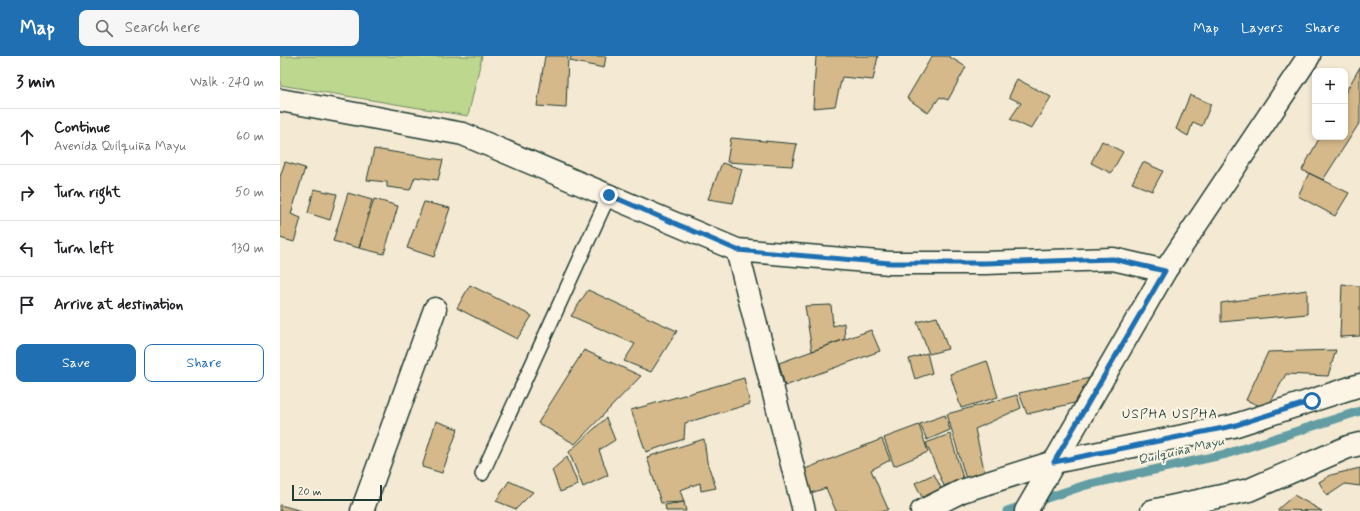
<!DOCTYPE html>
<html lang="en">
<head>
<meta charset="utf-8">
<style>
  :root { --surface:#fff; --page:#f6f6f6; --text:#202124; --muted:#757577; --line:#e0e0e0; --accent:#1f6fb2 }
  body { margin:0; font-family:Mynerve,sans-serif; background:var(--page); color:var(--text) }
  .controls { position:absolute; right:12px; top:12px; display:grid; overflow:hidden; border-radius:8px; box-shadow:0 2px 6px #0003 }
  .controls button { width:36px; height:36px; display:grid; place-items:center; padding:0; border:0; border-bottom:1px solid var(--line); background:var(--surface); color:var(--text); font:20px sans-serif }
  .scale { position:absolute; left:12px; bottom:10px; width:90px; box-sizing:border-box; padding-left:4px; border:2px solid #1f3d34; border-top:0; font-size:11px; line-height:14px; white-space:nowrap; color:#1f3d34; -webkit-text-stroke:3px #fcf5e5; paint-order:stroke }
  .stop { position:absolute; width:12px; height:12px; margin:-9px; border:3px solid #1f6fb2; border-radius:50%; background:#fff }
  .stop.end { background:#1f6fb2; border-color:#fff; box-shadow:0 1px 4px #0008 }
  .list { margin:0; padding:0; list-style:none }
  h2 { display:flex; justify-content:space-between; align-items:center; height:52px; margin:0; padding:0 16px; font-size:17px }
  h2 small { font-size:13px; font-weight:400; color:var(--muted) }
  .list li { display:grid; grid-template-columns:26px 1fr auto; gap:12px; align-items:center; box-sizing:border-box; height:56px; padding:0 16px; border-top:1px solid var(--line) }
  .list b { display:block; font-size:15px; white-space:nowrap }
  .list p { margin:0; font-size:13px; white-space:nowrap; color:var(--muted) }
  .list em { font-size:13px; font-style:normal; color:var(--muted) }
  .actions { display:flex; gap:8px; padding:12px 16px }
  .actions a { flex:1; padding:9px 0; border:1px solid var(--accent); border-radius:8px; text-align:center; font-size:14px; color:var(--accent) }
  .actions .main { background:var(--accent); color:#fff }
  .icon { flex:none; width:22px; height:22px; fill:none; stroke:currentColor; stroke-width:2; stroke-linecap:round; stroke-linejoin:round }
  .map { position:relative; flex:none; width:1080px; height:455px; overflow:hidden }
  header { display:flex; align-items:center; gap:24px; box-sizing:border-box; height:56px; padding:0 20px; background:var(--accent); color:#fff }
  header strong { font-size:19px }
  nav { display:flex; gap:22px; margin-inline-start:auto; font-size:14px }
  .search { width:280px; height:36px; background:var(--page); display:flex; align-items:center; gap:10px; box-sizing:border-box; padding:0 14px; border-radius:8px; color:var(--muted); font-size:15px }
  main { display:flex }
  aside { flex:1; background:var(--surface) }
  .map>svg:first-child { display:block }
  .green { fill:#bdd78e; stroke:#6e8a61 }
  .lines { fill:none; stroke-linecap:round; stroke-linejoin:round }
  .stream { stroke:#629da3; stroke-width:9 }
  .building { fill:#d6b98a; stroke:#1f3d34 }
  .lane-casing { stroke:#1f3d34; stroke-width:16 }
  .street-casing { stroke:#1f3d34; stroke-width:25 }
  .lane { stroke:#fcf5e5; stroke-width:13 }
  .street { stroke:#fcf5e5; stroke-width:22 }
  .route { stroke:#1f6fb2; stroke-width:5 }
  .labels { text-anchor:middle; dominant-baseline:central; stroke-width:4; stroke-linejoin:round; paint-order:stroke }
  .neighbourhood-label { font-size:13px; letter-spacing:1px; fill:#1f3d34; stroke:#fcf5e5 }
  .water-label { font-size:13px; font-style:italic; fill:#355d59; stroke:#fcf5e5 }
</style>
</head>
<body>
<header>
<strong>Map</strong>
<div class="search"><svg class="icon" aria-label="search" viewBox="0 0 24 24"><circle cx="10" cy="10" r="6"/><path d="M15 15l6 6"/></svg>Search here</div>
<nav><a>Map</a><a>Layers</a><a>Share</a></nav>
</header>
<main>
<aside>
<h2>3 min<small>Walk · 240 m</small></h2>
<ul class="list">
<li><svg class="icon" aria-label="ahead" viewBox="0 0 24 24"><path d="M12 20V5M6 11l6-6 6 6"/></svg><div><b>Continue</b><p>Avenida Quilquiña Mayu</p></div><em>60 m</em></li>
<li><svg class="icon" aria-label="right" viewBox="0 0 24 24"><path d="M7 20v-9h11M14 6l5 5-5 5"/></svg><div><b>Turn right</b></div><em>50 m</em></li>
<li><svg class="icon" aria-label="left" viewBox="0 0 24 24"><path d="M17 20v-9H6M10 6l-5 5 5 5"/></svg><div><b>Turn left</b></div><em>130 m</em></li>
<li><svg class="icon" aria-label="arrive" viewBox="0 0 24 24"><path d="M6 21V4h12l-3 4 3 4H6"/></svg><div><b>Arrive at destination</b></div></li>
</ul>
<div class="actions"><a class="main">Save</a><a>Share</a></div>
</aside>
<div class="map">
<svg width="1080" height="455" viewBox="0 0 1080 455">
  <rect width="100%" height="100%" fill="#f4e9d3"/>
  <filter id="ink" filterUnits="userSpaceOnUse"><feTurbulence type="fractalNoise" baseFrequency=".025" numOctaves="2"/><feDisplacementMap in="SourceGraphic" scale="8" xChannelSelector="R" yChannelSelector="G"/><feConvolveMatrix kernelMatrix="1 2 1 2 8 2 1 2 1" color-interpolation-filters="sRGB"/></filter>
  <g filter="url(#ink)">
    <path class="green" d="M0 0H202L188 60 0 29Z"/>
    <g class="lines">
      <path class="stream" d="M727 455 806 429 946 398 1080 355"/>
    </g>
    <path class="building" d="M265 0H288L286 52 257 50Z
      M291 0H326L324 12 290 5Z
      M536 0H598L593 24 562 21 555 50 533 52Z
      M652 0H668L686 11 668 44 660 41 648 57 627 42Z
      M1080 11V66L1043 124 1022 114 1040 81H1065V37Z
      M737 23 771 41 751 73 730 63 741 47 729 41Z
      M910 39 931 48 922 70 913 66 908 80 896 73Z
      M451 82 517 88 512 110 447 106Z
      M822 85 843 96 831 117 811 107Z
      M94 93 163 104 158 124 135 121 130 134 107 131V126L87 124Z
      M5 106 25 112 11 158 21 162 14 186 0 182V121Z
      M863 106 883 115 872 135 852 127Z
      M442 107 462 113 453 147 428 143Z
      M1029 117 1069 137 1055 160 1018 140Z
      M34 133 57 138 50 164 28 157Z
      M68 137 92 144 79 192 53 185Z
      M94 143 118 150 104 198 79 192Z
      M144 146 170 152 154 201 127 192Z
      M1062 228 1080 230V280L1060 281Z
      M190 229 252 260 237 283 177 252Z
      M308 234 397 275 371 316 344 305 355 288 291 260Z
      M1027 234V258L941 266V247Z
      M551 249 553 270 564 267 565 283 532 295 525 250Z
      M657 261 668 293 649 298 637 266Z
      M591 274 600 295 505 330 499 307Z
      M304 294 361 320 295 388 258 367Z
      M1056 294 1048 320 1006 318 987 353 966 344 988 296Z
      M647 297 652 317 635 323 629 303Z
      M707 305 718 341 681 352 670 318Z
      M464 322 470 348 405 367 404 383 366 396 351 354Z
      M810 322 799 346 747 358 739 337Z
      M737 339 741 352 695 373 705 418 686 423 667 358Z
      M665 359 670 374 647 384 640 368Z
      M326 362 335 384 319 394 328 419 303 431 289 396Z
      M156 365 178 373 162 417 142 411Z
      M639 369 648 396 614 410 604 382Z
      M670 378 683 422 664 430 646 387Z
      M424 383 427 406 436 432 421 435 420 427 400 434 404 446 381 447 367 401Z
      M602 383 610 404 591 414 608 453 605 455H556L546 432 531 437 525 413Z
      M287 401 298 429 280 436 272 414Z
      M1080 412V430L1065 428 1047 440 1039 426 1051 419Z
      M654 418 661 432 643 443 635 427Z
      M229 425 253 436 236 453 216 445Z
      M1014 439 1042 455 997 454Z
      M404 446 406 455H386L385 449Z
      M0 449 22 455H0Z"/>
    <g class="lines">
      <defs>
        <path id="lane" d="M202 418 329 139"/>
        <path id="street" d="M0 44 183 78 457 194 610 207H705L833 203 885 215
          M457 194 524 455
          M82 455 155 253
          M642 455 682 435 774 406 953 370 1080 329
          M746 455 885 215 1029 0
          M872 455 969 434 1068 391 1080 388"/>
      </defs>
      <use href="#lane" class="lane-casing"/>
      <use href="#street" class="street-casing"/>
      <use href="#lane" class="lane"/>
      <use href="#street" class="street"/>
    </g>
  </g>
  <g class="lines" filter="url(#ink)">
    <path class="route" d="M329 139 457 194 610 207H705L833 203 885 215 774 406 953 370 1032 345"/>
  </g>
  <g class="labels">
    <g class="neighbourhood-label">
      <text x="890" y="358">USPHA USPHA</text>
    </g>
    <g class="water-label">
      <text transform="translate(901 395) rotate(-13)">Quilquiña Mayu</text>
    </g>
  </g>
</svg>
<div class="controls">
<button>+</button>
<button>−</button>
</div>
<div class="scale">20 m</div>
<div class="stop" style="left:1032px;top:345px"></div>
<div class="stop end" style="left:329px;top:139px"></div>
</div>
</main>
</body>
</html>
